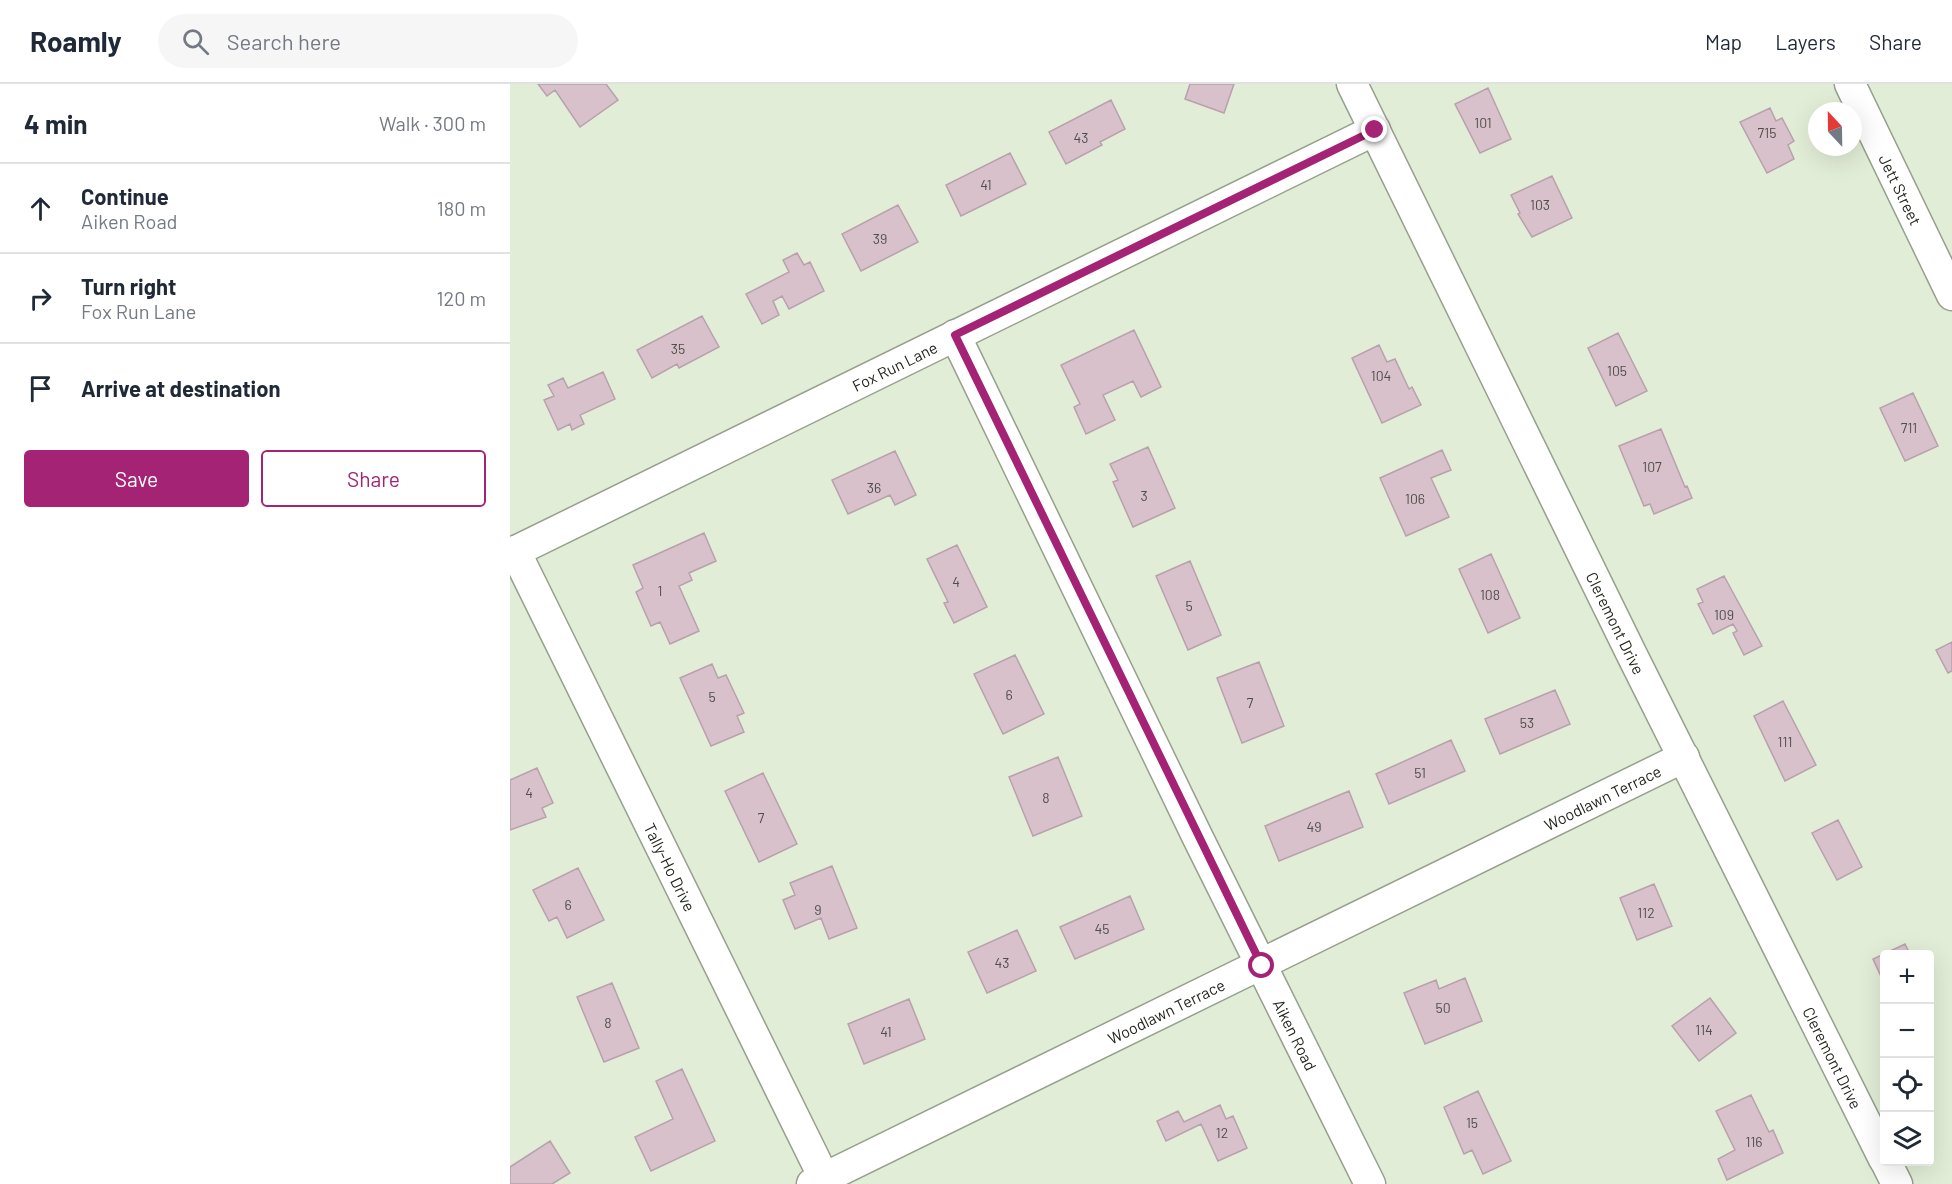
<!DOCTYPE html>
<html lang="en">
<head>
<meta charset="utf-8">
<style>
  :root { --surface:#fff; --page:#f6f6f7; --text:#1f2937; --muted:#747a83; --line:#e0e1e3; --accent:#a42374 }
  body { margin:0; font-family:Barlow,sans-serif; background:var(--page); color:var(--text) }
  .controls { position:absolute; right:18px; bottom:18px; display:grid; overflow:hidden; border-radius:6px; box-shadow:0 6px 24px #0002 }
  .controls button { width:54px; height:54px; display:grid; place-items:center; padding:0; border:0; border-bottom:2px solid var(--line); background:var(--surface); color:var(--text); font:30px sans-serif }
  .compass { position:absolute; left:1298px; top:18px; width:54px; height:54px; border-radius:50%; background:var(--surface); box-shadow:0 6px 24px #0002; rotate:338deg }
  .stop { position:absolute; width:18px; height:18px; margin:-14px; border:4px solid #a42374; border-radius:50%; background:#fff }
  .stop.end { background:#a42374; border-color:#fff; box-shadow:0 2px 6px #0008 }
  .list { margin:0; padding:0; list-style:none }
  h2 { display:flex; justify-content:space-between; align-items:center; height:78px; margin:0; padding:0 24px; font-size:26px }
  h2 small { font-size:20px; font-weight:400; color:var(--muted) }
  .list li { display:grid; grid-template-columns:39px 1fr auto; gap:18px; align-items:center; box-sizing:border-box; height:90px; padding:0 24px; border-top:2px solid var(--line) }
  .list b { display:block; font-size:22px; white-space:nowrap }
  .list p { margin:0; font-size:20px; white-space:nowrap; color:var(--muted) }
  .list em { font-size:20px; font-style:normal; color:var(--muted) }
  .actions { display:flex; gap:12px; padding:18px 24px }
  .actions a { flex:1; padding:14px 0; border:2px solid var(--accent); border-radius:6px; text-align:center; font-size:21px; color:var(--accent) }
  .actions .main { background:var(--accent); color:#fff }
  .icon { flex:none; width:33px; height:33px; fill:none; stroke:currentColor; stroke-width:2; stroke-linecap:round; stroke-linejoin:round }
  .map { position:relative; flex:none; width:1442px; height:1100px; overflow:hidden }
  header { display:flex; align-items:center; gap:36px; box-sizing:border-box; height:84px; padding:0 30px; background:var(--surface); border-bottom:2px solid var(--line) }
  header strong { font-size:28px }
  nav { display:flex; gap:33px; margin-inline-start:auto; font-size:21px }
  .search { width:420px; height:54px; background:var(--page); display:flex; align-items:center; gap:15px; box-sizing:border-box; padding:0 21px; border-radius:33px; color:var(--muted); font-size:22px }
  main { display:flex }
  aside { flex:1; background:var(--surface) }
  .map>svg:first-child { display:block }
  .building { fill:#d9c1cc; stroke:#b8a1ac; stroke-width:1.5 }
  .lines { fill:none; stroke-linecap:round; stroke-linejoin:round }
  .minor-casing { stroke:#96a08c; stroke-width:33 }
  .minor { stroke:#fff; stroke-width:30 }
  .route { stroke:#a42374; stroke-width:8 }
  .labels { text-anchor:middle; dominant-baseline:central; stroke-width:4.5; stroke-linejoin:round; paint-order:stroke }
  .number-label { font-size:14px; fill:#504e4a }
  .street-label { font-size:16px; fill:#23271f; stroke:#e2edd7 }
</style>
</head>
<body>
<header>
<strong>Roamly</strong>
<div class="search"><svg class="icon" aria-label="search" viewBox="0 0 24 24"><circle cx="10" cy="10" r="6"/><path d="M15 15l6 6"/></svg>Search here</div>
<nav><a>Map</a><a>Layers</a><a>Share</a></nav>
</header>
<main>
<aside>
<h2>4 min<small>Walk · 300 m</small></h2>
<ul class="list">
<li><svg class="icon" aria-label="ahead" viewBox="0 0 24 24"><path d="M12 20V5M6 11l6-6 6 6"/></svg><div><b>Continue</b><p>Aiken Road</p></div><em>180 m</em></li>
<li><svg class="icon" aria-label="right" viewBox="0 0 24 24"><path d="M7 20v-9h11M14 6l5 5-5 5"/></svg><div><b>Turn right</b><p>Fox Run Lane</p></div><em>120 m</em></li>
<li><svg class="icon" aria-label="arrive" viewBox="0 0 24 24"><path d="M6 21V4h12l-3 4 3 4H6"/></svg><div><b>Arrive at destination</b></div></li>
</ul>
<div class="actions"><a class="main">Save</a><a>Share</a></div>
</aside>
<div class="map">
<svg width="1442" height="1100" viewBox="0 0 1442 1100">
  <rect width="100%" height="100%" fill="#e2edd7"/>
  <path class="building" d="M28 0H96L108 16 70 43 45 6 37 12Z
    M680 0H724L714 29 675 15Z
    M978 4 1001 55 970 69 945 20Z
    M601 16 615 45 590 58 592 61 556 80 539 48Z
    M1260 24 1266 37 1272 34 1284 57 1278 61 1284 75 1257 89 1230 38Z
    M500 69 516 100 451 132 436 101Z
    M1042 92 1062 134 1022 153 1008 130 1010 129 1001 111Z
    M388 121 408 158 351 187 332 150Z
    M287 169 294 181 300 178 314 207 279 225 272 212 263 217 269 231 252 240 236 210 279 188 273 176Z
    M192 232 209 263 169 284 167 280 142 294 127 266Z
    M624 246 651 303 631 313 623 297 593 311 605 336 576 350 564 323 570 320 551 281Z
    M1108 249 1137 307 1106 322 1078 264Z
    M869 261 877 278 885 275 899 305 902 303 911 321 872 339 842 274Z
    M93 288 105 315 70 331 74 340 62 346 60 340 48 346 34 316 44 312 38 301 53 294 58 304Z
    M1403 309 1428 362 1395 377 1370 324Z
    M1151 345 1175 403 1177 402 1182 414 1144 430 1140 420 1134 422 1109 362Z
    M638 363 665 424 623 443 603 398 608 396 600 380Z
    M932 366 941 386 921 394 939 433 896 452 870 394Z
    M385 367 406 411 385 421 380 411 338 430 322 396Z
    M194 449 206 477 179 489 182 496 169 502 189 547 160 560 150 538 141 542 126 508 133 504 123 481Z
    M447 461 477 523 444 539 434 519 438 518 417 475Z
    M981 470 1010 534 978 549 949 485Z
    M680 477 711 551 678 566 646 492Z
    M1214 492 1252 562 1234 571 1223 549 1227 547 1223 540 1203 550 1188 520 1193 518 1187 505Z
    M1442 558V587L1438 589 1426 566Z
    M505 571 534 630 493 650 464 590Z
    M749 578 774 642 732 659 707 594Z
    M202 580 208 594 216 591 234 629 227 632 234 648 201 662 170 594Z
    M1045 606 1060 640 990 670 975 635Z
    M1273 617 1306 681 1275 697 1244 632Z
    M941 656 955 687 879 720 866 690Z
    M548 673 572 732 523 752 499 693Z
    M27 684 43 719 32 724 36 733 0 746V696Z
    M253 689 287 760 249 778 215 707Z
    M839 707 853 743 769 777 755 742Z
    M1328 736 1352 783 1327 796 1302 749Z
    M322 782 347 844 319 855 311 834 285 845 273 816 285 811 280 799Z
    M68 784 94 836 57 854 47 833 39 837 23 806Z
    M1144 800 1162 842 1127 856 1110 814Z
    M620 812 634 845 565 875 550 843Z
    M507 846 526 887 477 909 458 868Z
    M1395 860 1400 870H1374V899L1363 875Z
    M955 894 972 937 915 960 894 909 926 896 929 905Z
    M102 899 129 964 94 978 67 913Z
    M1200 914 1226 949 1189 977 1162 942Z
    M399 915 415 955 354 980 338 940Z
    M172 985 205 1057 141 1087 125 1053 163 1035 146 997Z
    M968 1007 1001 1077 973 1090 962 1066 954 1070 934 1023Z
    M1241 1011 1259 1048 1263 1046 1273 1069 1217 1096 1208 1075 1225 1066 1206 1027Z
    M710 1021 716 1035 723 1032 737 1064 708 1077 691 1040 656 1057 647 1037 668 1027 674 1038Z
    M40 1057 60 1089 42 1100H0V1083Z"/>
  <g class="lines">
    <defs>
      <g id="minor">
        <path id="s1" d="M842 0 1122 571 1374 1075"/>
        <path id="s2" d="M1340 0 1442 211"/>
        <path id="s3" d="M445 251 688 754 860 1100"/>
        <path id="s4" d="M5 467 317 1100"/>
        <path id="s5" d="M0 470 865 46"/>
        <path d="M1376 1078 1387 1100"/>
        <path id="s6" d="M302 1100 1174 673"/>
      </g>
    </defs>
    <use href="#minor" class="minor-casing"/>
    <use href="#minor" class="minor"/>
  </g>
  <g class="lines">
    <path class="route" d="M752 882 445 251 865 46"/>
  </g>
  <g class="labels">
    <g class="number-label">
      <text x="973" y="38">101</text>
      <text x="1257" y="48">715</text>
      <text x="571" y="53">43</text>
      <text x="476" y="100">41</text>
      <text x="1030" y="120">103</text>
      <text x="370" y="154">39</text>
      <text x="168" y="264">35</text>
      <text x="1107" y="286">105</text>
      <text x="871" y="291">104</text>
      <text x="1399" y="343">711</text>
      <text x="1142" y="382">107</text>
      <text x="364" y="403">36</text>
      <text x="634" y="411">3</text>
      <text x="905" y="414">106</text>
      <text x="446" y="497">4</text>
      <text x="150" y="506">1</text>
      <text x="980" y="510">108</text>
      <text x="679" y="521">5</text>
      <text x="1214" y="530">109</text>
      <text x="499" y="610">6</text>
      <text x="202" y="612">5</text>
      <text x="740" y="618">7</text>
      <text x="1017" y="638">53</text>
      <text x="1275" y="657">111</text>
      <text x="910" y="688">51</text>
      <text x="19" y="708">4</text>
      <text x="536" y="713">8</text>
      <text x="251" y="733">7</text>
      <text x="804" y="742">49</text>
      <text x="58" y="820">6</text>
      <text x="308" y="825">9</text>
      <text x="1136" y="828">112</text>
      <text x="592" y="844">45</text>
      <text x="492" y="878">43</text>
      <text x="933" y="923">50</text>
      <text x="98" y="938">8</text>
      <text x="1194" y="945">114</text>
      <text x="376" y="947">41</text>
      <text x="962" y="1038">15</text>
      <text x="712" y="1048">12</text>
      <text x="1244" y="1057">116</text>
    </g>
    <g class="street-label">
      <text stroke="none"><textPath href="#s2" startOffset="117">Jett Street</textPath></text>
      <text stroke="none"><textPath href="#s5" startOffset="428">Fox Run Lane</textPath></text>
      <text stroke="none"><textPath href="#s1" startOffset="600">Cleremont Drive</textPath></text>
      <text stroke="none"><textPath href="#s6" startOffset="880">Woodlawn Terrace</textPath></text>
      <text stroke="none"><textPath href="#s4" startOffset="352">Tally-Ho Drive</textPath></text>
      <text stroke="none"><textPath href="#s6" startOffset="394">Woodlawn Terrace</textPath></text>
      <text stroke="none"><textPath href="#s3" startOffset="778">Aiken Road</textPath></text>
      <text stroke="none"><textPath href="#s1" startOffset="1086">Cleremont Drive</textPath></text>
    </g>
  </g>
</svg>
<div class="controls">
<button>+</button>
<button>−</button>
<button><svg class="icon" aria-label="locate" viewBox="0 0 24 24"><circle cx="12" cy="12" r="6"/><path d="M12 2v4M12 18v4M2 12h4M18 12h4"/></svg></button>
<button><svg class="icon" aria-label="layers" viewBox="0 0 24 24"><path d="M12 4l9 5-9 5-9-5zM3 14l9 5 9-5"/></svg></button>
</div>
<svg class="compass" viewBox="-18 -18 36 36"><path d="M0-13l5 13h-10z" fill="#e53935"/><path d="M0 13l5-13h-10z" fill="#747a83"/></svg>
<div class="stop" style="left:752px;top:882px"></div>
<div class="stop end" style="left:865px;top:46px"></div>
</div>
</main>
</body>
</html>
